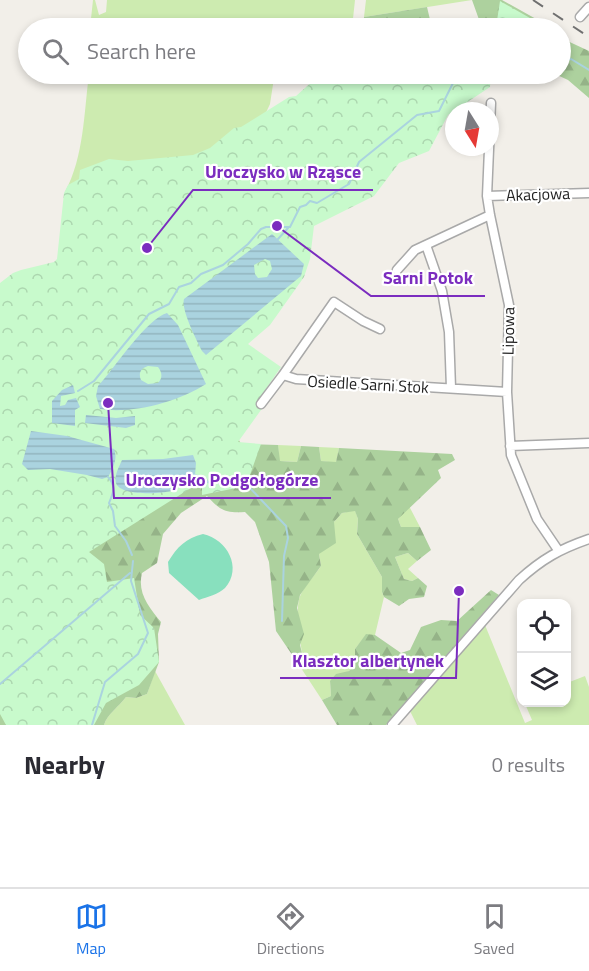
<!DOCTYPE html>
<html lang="en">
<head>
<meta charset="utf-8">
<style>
  :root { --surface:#fff; --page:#f2f2f3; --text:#2b2b33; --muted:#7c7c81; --line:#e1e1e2; --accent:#1a73e8 }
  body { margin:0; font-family:"Titillium Web",sans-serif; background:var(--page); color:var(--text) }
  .controls { position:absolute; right:18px; bottom:18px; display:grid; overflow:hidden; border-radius:12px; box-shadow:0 3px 9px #0003 }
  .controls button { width:54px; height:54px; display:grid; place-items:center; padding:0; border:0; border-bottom:2px solid var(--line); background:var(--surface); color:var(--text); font:30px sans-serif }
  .compass { position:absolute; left:445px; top:102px; width:54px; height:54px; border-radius:50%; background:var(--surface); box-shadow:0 3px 9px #0003; rotate:169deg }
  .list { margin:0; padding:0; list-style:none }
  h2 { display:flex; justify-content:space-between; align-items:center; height:78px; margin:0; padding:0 24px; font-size:26px }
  h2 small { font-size:20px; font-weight:400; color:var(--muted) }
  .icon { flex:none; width:33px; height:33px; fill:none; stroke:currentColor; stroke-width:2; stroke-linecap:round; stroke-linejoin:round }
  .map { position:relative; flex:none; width:589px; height:725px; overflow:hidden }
  .search { position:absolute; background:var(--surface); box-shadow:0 3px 9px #0003; left:18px; right:18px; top:18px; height:66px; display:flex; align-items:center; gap:15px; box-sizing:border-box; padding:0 21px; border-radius:33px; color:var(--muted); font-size:22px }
  .sheet { height:162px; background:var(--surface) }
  nav { display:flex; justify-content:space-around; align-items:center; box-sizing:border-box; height:84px; border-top:2px solid var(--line); background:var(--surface); font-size:16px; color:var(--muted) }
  nav a { display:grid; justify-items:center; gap:3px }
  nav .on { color:var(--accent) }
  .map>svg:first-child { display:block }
  .grass { fill:#cdebb0 }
  .forest { fill:url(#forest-firs) }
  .park { fill:url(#park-crowns) }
  .pitch { fill:#88e0be }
  .water { fill:url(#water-rules); fill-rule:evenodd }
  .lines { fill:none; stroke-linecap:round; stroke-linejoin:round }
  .stream { stroke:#aad3df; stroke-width:2 }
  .minor-casing { stroke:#a9a9a9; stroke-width:11 }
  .minor { stroke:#fff; stroke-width:8 }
  .rail { stroke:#707070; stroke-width:2; stroke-dasharray:12 12; stroke-linecap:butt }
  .labels { text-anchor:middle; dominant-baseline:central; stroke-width:4.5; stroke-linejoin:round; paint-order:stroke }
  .street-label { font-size:16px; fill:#222; stroke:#fff }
  .leader { fill:none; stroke:#7b2cbf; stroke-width:2 }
  .callout-dot { fill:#7b2cbf; stroke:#fff; stroke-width:2 }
  .callout-label { font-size:18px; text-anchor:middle; font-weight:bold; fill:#7b2cbf; stroke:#fff; stroke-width:4.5; stroke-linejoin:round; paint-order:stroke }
</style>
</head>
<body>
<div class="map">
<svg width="589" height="725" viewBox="0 0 589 725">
  <defs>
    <pattern id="forest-firs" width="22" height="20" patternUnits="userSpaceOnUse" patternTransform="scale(1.5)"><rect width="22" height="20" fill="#add19e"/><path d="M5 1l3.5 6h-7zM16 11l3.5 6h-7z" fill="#95b388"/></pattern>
    <pattern id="park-crowns" width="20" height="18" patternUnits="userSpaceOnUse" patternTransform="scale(1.5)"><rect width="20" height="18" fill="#c8facc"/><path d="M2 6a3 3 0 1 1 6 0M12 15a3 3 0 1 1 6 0" fill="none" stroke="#acd6af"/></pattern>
    <pattern id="water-rules" width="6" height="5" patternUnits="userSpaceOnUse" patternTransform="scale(1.5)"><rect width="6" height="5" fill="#aad3df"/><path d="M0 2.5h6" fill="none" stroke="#92b5bf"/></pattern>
  </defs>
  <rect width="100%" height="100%" fill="#f2efe9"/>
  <path class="grass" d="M93 0H95L99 15 106 12 107 0H355L352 28H90Z
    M366 0H472L364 17Z
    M89 74H283L274 78 270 104 247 153 65 192C84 157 84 112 89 74Z
    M278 445 301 446 297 462 279 461Z
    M319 447 339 448 336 463 321 461Z
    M409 506 420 527H401L398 519Z
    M355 510 358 519 357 534 382 577V592L384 597 375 635H366L355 649V664L349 671 330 682 331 696 322 700 299 665 304 661C300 646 294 606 301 594 306 584 315 575 321 566L319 554 334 522 342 513Z
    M408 553 417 561 408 569 418 578 412 581 404 579 395 557Z
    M485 625 525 723 532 720 526 706 528 703 566 702 567 683 585 676 589 687V725H417L410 711Z
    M155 671 185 725H104C107 714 119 707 126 697L136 698 147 694Z"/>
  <path class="forest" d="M472 0H502L545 24 539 28H482Z
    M427 7 432 28H363L364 17Z
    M561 38 589 51V98L568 80 555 74H560Z
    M236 434 241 444 278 445 280 461 297 462 301 446 319 447 321 461 336 462 339 448 452 454 455 460 438 470 441 478 398 519 401 527H420L431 550 417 561 408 553 395 557 404 579 412 581 418 578 427 586 424 597 409 599 399 606 384 597 382 592V577L357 534 358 519 355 511 342 513 334 522 336 543 319 554 321 566 300 595 297 608 304 634 300 645 304 661 299 665 276 631 269 562 255 522 245 512C225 513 221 511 207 496L181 513 163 534 157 563 142 573C137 593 149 607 161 622L158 634 159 662 147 694 136 698 126 697C119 707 107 714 104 725H0V669L87 553Z
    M491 590 499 595 386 725H337L322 700 331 696 330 681 336 674 349 671 355 664V649L366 634 375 635 401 653 410 650 421 627 441 620 457 621Z"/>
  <path class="park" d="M500 1 544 26 543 28H492L496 27Z
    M327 74H491L490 87 448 115 429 151 399 163 374 196 314 226 310 259 304 277 270 325 248 344 281 367 257 402 266 403 238 442 261 444 246 486 202 495V481L89 552 104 564 107 582 134 578 140 615 154 628 159 662 139 685 106 703 94 725H6L0 714V283L13 273 21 270 54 262 57 259 64 193 68 185 79 179 80 170 109 159 128 161 193 155 210 148 234 128 241 127 289 97 296 96 315 79Z"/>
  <path class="pitch" d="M203 534C227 539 243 568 225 588 219 594 207 597 199 600L169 573 168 562C177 547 186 538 203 534Z"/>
  <path class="water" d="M272 234 304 264 301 276 206 355 202 351C196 339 181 310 184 299ZM265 259 270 261 272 269 267 277 258 278 255 274 254 265Z
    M167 313 178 325 206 384C178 402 133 414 100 409L96 396 98 386C114 369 147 318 167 313ZM148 366 158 367C162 372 163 378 158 383L148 384 141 380C138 373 141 368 148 366Z
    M73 385 75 393 61 396 60 406 65 405 68 400 76 398 80 407 75 410V426L52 423V401L62 390Z
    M86 415 116 418 135 416V425L126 428 85 423Z
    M31 431 67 436 114 449C118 458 113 469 108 477L102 479 87 475 50 469 28 470 22 464Z
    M193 455 196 463 195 475C188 480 178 489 171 491 160 494 120 496 116 483 114 476 119 467 122 460L163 459Z"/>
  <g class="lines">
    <path class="stream" d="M560 60 571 59 589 70
      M278 239 288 228
      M78 391 94 381 149 314 169 304 179 287 191 283 201 274 223 265 248 244 261 229 266 227H290L300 207 306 205 310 201 317 203 349 184 359 162 417 115 439 111 454 81 469 74
      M195 475 210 483 235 482 249 487 286 526 288 538 284 556 282 621
      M108 477C117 487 113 493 109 503L113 511 115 526 126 541 132 555
      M0 684 130 573
      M92 725 105 682 138 654 148 633 131 581 133 561"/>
    <defs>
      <path id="minor" d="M580 17 589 7
        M491 103 487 196 490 215 509 305 507 392 511 455 537 519 558 550
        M487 196 589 193
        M426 245 442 291 449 332 451 388
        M397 270 415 250 490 215
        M380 329 363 321 334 302 283 375 296 379 507 392
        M261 404 283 375
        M510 446 589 443
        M392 725 519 580C542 559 560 549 589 539"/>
    </defs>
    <use href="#minor" class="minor-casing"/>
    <use href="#minor" class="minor"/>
    <path class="rail" d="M533 0 589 37"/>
  </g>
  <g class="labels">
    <g class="street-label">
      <text transform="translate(538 194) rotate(-2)">Akacjowa</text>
      <text transform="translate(508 331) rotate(-89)">Lipowa</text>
      <text transform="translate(368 384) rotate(3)">Osiedle Sarni Stok</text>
    </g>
  </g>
  <path class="leader" d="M147 248L193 190H373M277 226L371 296H485M108 403L114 498H331M459 591L456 678H280"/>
  <g class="callout-dot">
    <circle cx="147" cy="248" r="6"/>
    <circle cx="277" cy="226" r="6"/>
    <circle cx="108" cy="403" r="6"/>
    <circle cx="459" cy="591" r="6"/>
  </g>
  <g class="callout-label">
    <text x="283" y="178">Uroczysko w Rząsce</text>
    <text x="428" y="284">Sarni Potok</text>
    <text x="222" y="486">Uroczysko Podgołogórze</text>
    <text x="368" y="667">Klasztor albertynek</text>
  </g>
</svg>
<div class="controls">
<button><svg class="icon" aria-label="locate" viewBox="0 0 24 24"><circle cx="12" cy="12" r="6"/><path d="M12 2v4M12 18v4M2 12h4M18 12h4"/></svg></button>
<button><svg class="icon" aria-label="layers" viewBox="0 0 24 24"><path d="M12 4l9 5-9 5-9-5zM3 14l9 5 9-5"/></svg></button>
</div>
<svg class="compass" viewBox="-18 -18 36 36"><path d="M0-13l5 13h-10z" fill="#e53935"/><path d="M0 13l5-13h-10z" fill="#7c7c81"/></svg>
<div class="search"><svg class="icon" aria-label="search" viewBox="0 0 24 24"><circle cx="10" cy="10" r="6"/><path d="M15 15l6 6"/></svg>Search here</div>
</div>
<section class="sheet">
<h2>Nearby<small>0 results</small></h2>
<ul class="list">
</ul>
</section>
<nav>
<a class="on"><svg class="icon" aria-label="map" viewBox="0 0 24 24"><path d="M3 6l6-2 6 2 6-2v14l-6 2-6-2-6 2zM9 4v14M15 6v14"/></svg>Map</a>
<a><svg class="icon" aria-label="directions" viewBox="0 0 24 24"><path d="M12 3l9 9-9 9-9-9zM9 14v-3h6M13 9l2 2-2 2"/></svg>Directions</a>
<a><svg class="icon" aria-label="saved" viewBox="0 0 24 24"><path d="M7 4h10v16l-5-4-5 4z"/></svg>Saved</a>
</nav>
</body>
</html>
